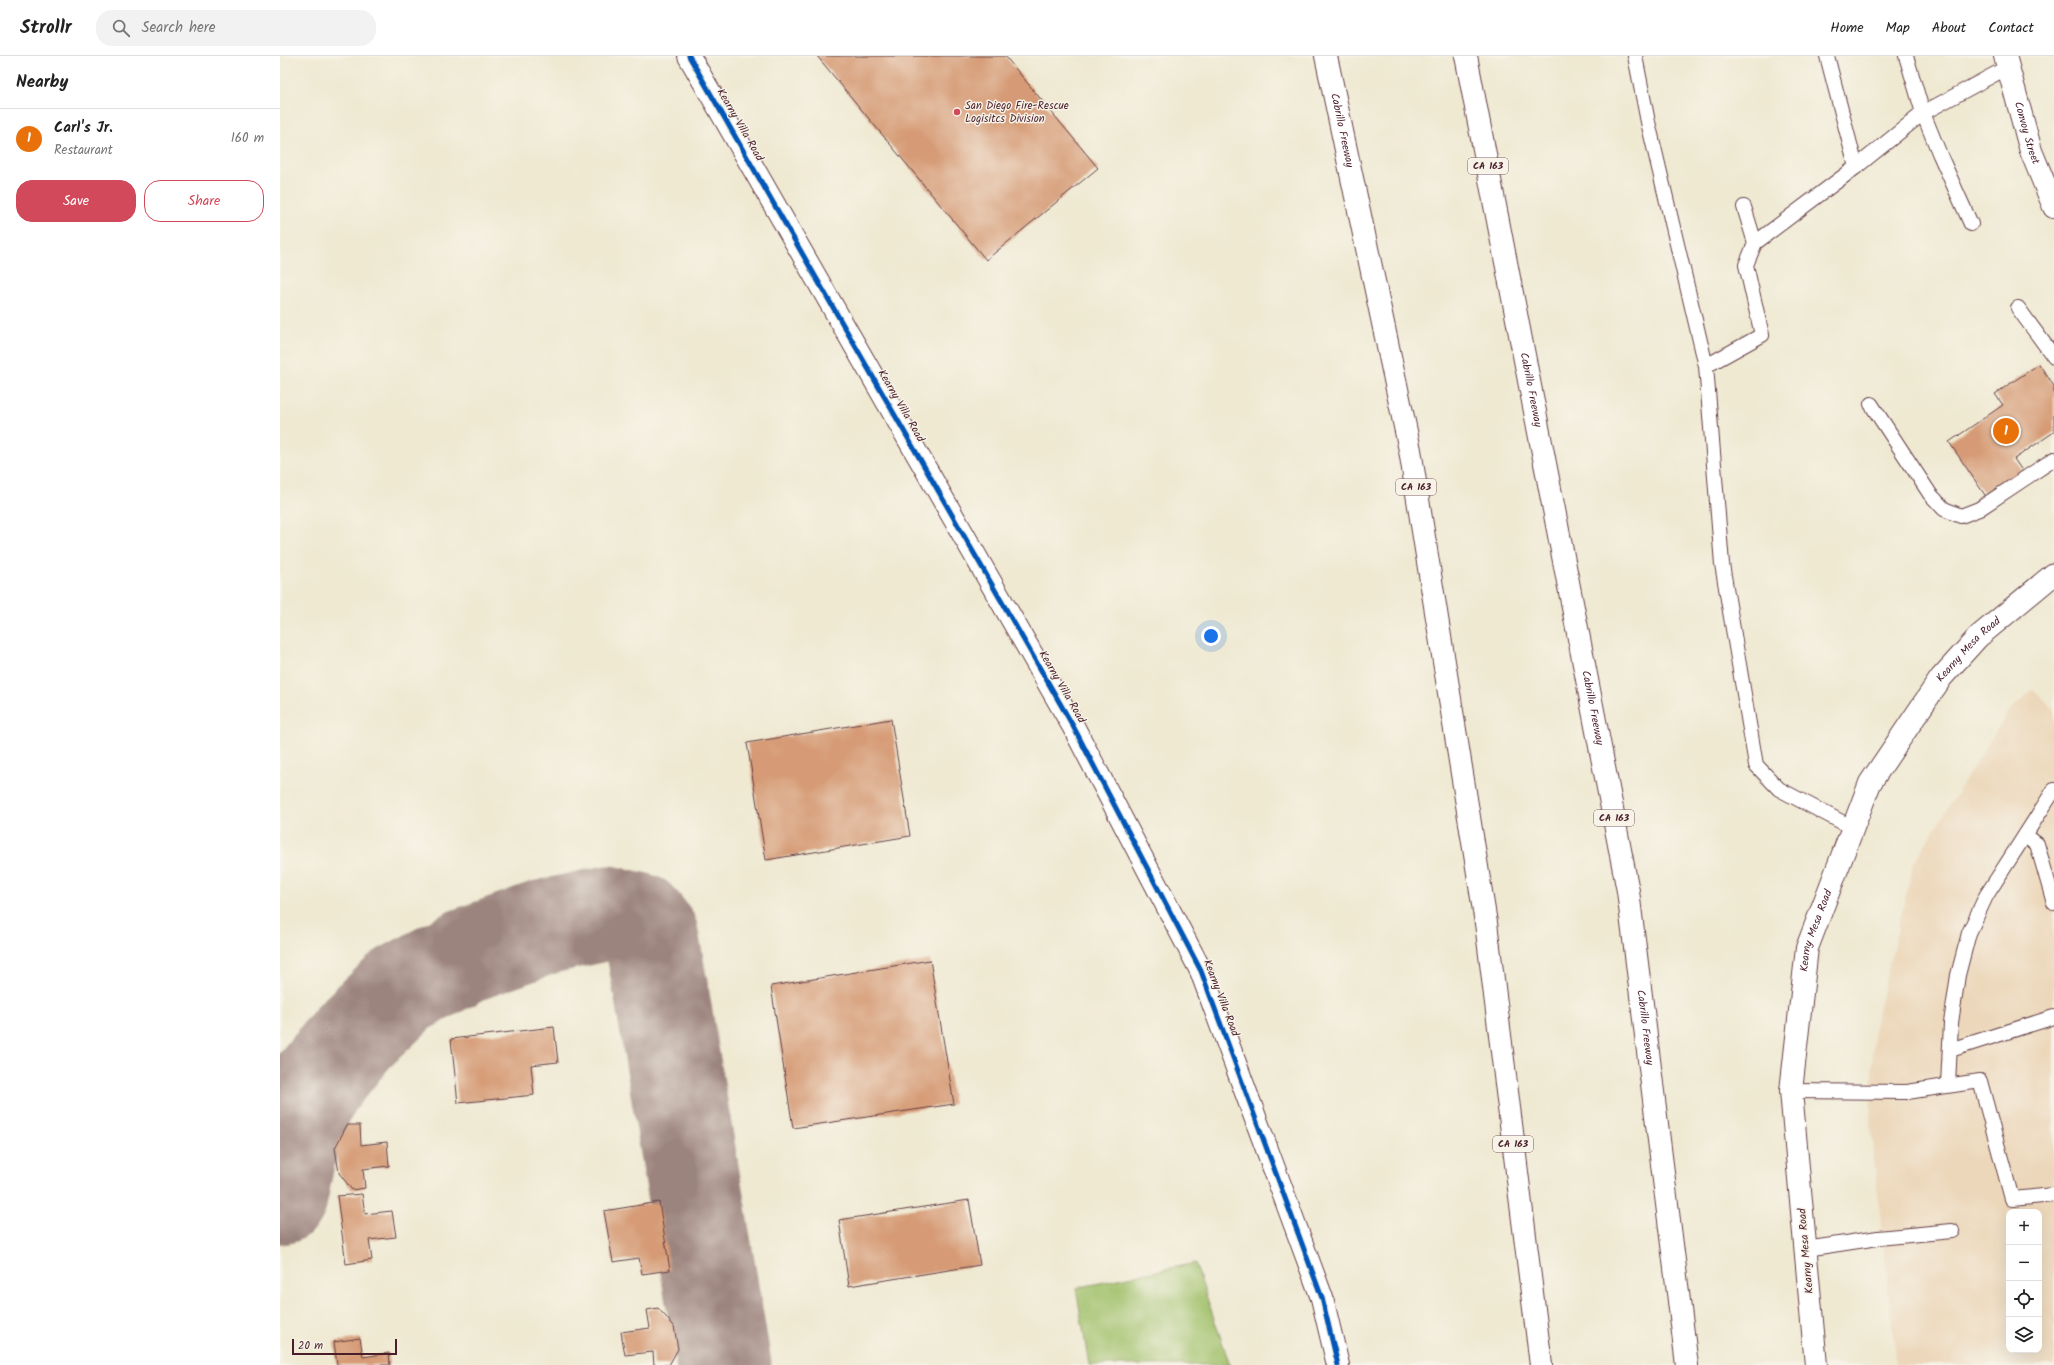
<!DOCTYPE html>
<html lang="en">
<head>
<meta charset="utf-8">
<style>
  :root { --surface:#fff; --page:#f2f2f2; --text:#222; --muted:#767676; --line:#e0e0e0; --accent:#d1495b }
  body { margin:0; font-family:Kalam,sans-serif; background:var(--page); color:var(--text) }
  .controls { position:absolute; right:12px; bottom:12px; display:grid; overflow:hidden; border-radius:8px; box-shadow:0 4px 16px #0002 }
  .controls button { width:36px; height:36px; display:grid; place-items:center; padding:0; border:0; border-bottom:1px solid var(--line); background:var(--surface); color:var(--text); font:20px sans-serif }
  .scale { position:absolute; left:12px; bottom:10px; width:105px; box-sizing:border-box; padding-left:4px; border:2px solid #4a1f2b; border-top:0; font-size:11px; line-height:14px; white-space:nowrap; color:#4a1f2b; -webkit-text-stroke:3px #f7f3e8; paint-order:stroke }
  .you { position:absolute; left:931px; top:580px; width:14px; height:14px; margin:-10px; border:3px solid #fff; border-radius:50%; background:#1a73e8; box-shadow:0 0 0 6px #1a73e833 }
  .badge { display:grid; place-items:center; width:26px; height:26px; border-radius:50%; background:var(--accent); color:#fff; font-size:13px; font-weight:700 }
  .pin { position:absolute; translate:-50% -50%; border:2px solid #fff; box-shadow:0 1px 4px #0006 }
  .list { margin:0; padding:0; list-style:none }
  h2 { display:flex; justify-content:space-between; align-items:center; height:52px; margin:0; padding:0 16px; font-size:17px }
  h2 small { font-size:13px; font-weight:400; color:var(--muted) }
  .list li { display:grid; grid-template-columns:26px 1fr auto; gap:12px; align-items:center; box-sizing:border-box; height:60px; padding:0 16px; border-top:1px solid var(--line) }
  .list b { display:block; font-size:15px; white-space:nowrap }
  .list p { margin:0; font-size:13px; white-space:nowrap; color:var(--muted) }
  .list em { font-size:13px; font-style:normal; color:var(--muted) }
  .actions { display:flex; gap:8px; padding:12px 16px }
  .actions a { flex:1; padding:9px 0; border:1px solid var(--accent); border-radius:16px; text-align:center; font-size:14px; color:var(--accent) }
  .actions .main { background:var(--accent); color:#fff }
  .icon { flex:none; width:22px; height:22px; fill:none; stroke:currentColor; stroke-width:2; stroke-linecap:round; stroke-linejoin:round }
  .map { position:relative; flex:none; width:1774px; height:1309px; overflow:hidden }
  header { display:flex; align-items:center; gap:24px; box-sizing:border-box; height:56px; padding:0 20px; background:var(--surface); border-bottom:1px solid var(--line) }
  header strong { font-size:19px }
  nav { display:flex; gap:22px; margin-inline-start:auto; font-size:14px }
  .search { width:280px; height:36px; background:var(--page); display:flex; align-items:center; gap:10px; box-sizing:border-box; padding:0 14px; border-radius:16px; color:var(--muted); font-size:15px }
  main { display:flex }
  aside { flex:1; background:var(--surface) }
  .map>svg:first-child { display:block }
  .built { fill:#ecd7ba; fill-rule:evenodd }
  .green { fill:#9fc068; stroke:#74704a }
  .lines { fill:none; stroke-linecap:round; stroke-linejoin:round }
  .taxiway { stroke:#9c847e; stroke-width:95 }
  .building { fill:#d69b76 }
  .service-casing { stroke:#633d44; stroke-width:16 }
  .secondary-casing { stroke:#633d44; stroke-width:24 }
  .primary-casing { stroke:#633d44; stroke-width:24 }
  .motorway-casing { stroke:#633d44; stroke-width:24 }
  .service { stroke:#fff; stroke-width:14 }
  .secondary { stroke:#fff; stroke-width:22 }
  .primary { stroke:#fff; stroke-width:22 }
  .motorway { stroke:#fff; stroke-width:22 }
  .cycleway-casing { stroke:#f7f3e8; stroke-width:8 }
  .cycleway { stroke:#0057b8; stroke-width:5 }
  .poi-dot { fill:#d1495b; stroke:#f7f3e8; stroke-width:1.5 }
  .labels { text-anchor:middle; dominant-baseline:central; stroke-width:3; stroke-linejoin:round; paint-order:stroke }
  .shield { fill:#f7f3e8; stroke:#7e5f64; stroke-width:1 }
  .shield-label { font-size:10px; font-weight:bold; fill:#4a1f2b }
  .poi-label { font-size:11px; fill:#4a1f2b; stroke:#f7f3e8; text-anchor:start }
  .street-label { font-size:11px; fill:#4a1f2b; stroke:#f7f3e8 }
</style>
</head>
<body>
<header>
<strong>Strollr</strong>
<div class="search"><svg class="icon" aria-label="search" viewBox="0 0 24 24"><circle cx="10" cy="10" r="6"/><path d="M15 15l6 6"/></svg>Search here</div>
<nav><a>Home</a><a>Map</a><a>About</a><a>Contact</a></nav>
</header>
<main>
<aside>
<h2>Nearby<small></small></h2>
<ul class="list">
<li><span class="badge" style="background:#e8710a">1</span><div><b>Carl's Jr.</b><p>Restaurant</p></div><em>160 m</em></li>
</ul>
<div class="actions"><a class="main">Save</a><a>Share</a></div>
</aside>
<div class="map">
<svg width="1774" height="1309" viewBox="0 0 1774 1309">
  <rect width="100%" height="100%" fill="#f7f3e8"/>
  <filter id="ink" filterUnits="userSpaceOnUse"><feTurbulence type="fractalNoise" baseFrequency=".025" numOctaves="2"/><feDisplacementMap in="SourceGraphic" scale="8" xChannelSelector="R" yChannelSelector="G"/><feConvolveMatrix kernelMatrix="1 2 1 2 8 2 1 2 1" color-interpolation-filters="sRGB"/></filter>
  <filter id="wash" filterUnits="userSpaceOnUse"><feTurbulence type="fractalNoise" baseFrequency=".012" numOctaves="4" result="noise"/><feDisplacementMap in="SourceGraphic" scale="16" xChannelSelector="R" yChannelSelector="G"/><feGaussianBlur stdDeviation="0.9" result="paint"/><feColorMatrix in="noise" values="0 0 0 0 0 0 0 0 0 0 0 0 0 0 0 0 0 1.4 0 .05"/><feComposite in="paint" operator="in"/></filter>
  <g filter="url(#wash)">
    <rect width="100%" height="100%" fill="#efe9d2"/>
    <path class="built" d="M1753 633 1774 653V1309H1616L1590 1064 1594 971 1634 806 1728 656ZM1729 1156H1759V1294H1729Z"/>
    <path class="green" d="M915 1207 950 1309H809L796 1232Z"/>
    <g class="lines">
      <path class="taxiway" d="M0 1141 14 1070 36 1027 74 980 122 934 187 899 265 871 328 857 359 864 371 879 382 940 444 1309"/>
    </g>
    <g id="blocks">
      <path class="building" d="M537 0H725L818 112 706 204Z
        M1759 308 1774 330V376L1734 403 1746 420 1709 445 1669 386 1723 349 1715 338Z
        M611 663 630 780 486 804 467 687Z
        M650 904 674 1048 513 1072 491 930Z
        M274 971 278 1006 251 1009 254 1039 178 1047 171 983Z
        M67 1069H80L81 1089 107 1086 109 1110 83 1113 85 1132 72 1134 59 1117 55 1092Z
        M82 1138 85 1158 112 1155 116 1181 89 1184 92 1204 66 1208 57 1140Z
        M689 1144 700 1209 569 1230 559 1164Z
        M379 1146 390 1214 362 1218 359 1202 333 1206 324 1155Z
        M378 1252 394 1270 398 1293 389 1309H374L373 1296 345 1299 341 1276 370 1272 367 1254Z
        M80 1282 83 1301 109 1297 110 1309H57L54 1286Z"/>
    </g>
  </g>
  <g filter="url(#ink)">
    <use href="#blocks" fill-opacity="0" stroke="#633d44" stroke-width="1"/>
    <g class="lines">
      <defs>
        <path id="service" d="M1355 0 1368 66 1426 310 1482 279 1466 209 1475 187 1576 111 1643 57 1728 11
          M1547 0 1576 111
          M1626 0 1643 57 1660 99 1691 168
          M1464 151 1475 187
          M1738 252 1774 301
          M1426 310 1442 508 1476 709 1499 733 1573 772
          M1591 348 1650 438 1664 453 1681 460 1699 453 1774 403
          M1745 779 1757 788 1774 847
          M1670 994 1774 961
          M1668 1029 1671 967 1678 919 1689 877 1706 840 1774 734
          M1511 1035 1627 1036 1700 1025 1732 1143 1774 1139
          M1526 1193 1598 1182 1672 1175"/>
        <g id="secondary">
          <path d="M409 0 793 670 921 915 1042 1242 1058 1309"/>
          <path id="s1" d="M1536 1309 1511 1035 1527 892 1590 727 1661 622 1698 581 1774 518"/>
        </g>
        <g id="primary">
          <path id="s2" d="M1725 0 1751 95 1774 151"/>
        </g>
        <g id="motorway">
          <path id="s3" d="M1046 0 1130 394 1206 867 1261 1309"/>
          <path id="s4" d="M1186 0 1348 835 1407 1309"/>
        </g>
      </defs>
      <use href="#service" class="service-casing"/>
      <use href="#secondary" class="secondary-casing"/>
      <use href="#primary" class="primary-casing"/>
      <use href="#motorway" class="motorway-casing"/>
      <use href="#service" class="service"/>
      <use href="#secondary" class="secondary"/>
      <use href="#primary" class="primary"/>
      <use href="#motorway" class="motorway"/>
      <defs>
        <path id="cycleway" d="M409 0 793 670 921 915 1042 1242 1058 1309"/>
      </defs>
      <use href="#cycleway" class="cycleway-casing"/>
      <use href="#cycleway" class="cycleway"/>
    </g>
  </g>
  <circle class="poi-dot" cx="677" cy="56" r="4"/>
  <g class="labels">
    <g class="shield">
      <rect x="1188" y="102" width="40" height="16" rx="3"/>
      <rect x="1116" y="423" width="40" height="16" rx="3"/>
      <rect x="1314" y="754" width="40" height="16" rx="3"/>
      <rect x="1213" y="1080" width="40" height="16" rx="3"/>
    </g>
    <g class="shield-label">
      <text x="1208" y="110">CA 163</text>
      <text x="1136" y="431">CA 163</text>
      <text x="1334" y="762">CA 163</text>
      <text x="1233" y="1088">CA 163</text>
    </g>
    <g class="poi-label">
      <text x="685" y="50">San Diego Fire-Rescue<tspan x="685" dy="13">Logisitcs Division</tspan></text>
    </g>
    <g class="street-label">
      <text transform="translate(460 69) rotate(60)">Kearny Villa Road</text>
      <text stroke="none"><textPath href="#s3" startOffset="76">Cabrillo Freeway</textPath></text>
      <text stroke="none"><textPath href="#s2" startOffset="80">Convoy Street</textPath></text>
      <text stroke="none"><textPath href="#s4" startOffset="340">Cabrillo Freeway</textPath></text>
      <text transform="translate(621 350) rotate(60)">Kearny Villa Road</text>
      <text stroke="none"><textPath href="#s1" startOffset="762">Kearny Mesa Road</textPath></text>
      <text transform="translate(782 631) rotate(60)">Kearny Villa Road</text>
      <text stroke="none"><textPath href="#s4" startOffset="664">Cabrillo Freeway</textPath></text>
      <text stroke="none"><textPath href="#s1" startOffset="438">Kearny Mesa Road</textPath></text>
      <text transform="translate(941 942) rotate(69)">Kearny Villa Road</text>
      <text stroke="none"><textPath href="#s4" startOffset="988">Cabrillo Freeway</textPath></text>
      <text transform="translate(1526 1195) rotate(-95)">Kearny Mesa Road</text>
    </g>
  </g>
</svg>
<div class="controls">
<button>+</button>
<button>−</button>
<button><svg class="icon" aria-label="locate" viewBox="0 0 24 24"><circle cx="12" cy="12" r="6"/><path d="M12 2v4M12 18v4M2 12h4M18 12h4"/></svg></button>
<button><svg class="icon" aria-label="layers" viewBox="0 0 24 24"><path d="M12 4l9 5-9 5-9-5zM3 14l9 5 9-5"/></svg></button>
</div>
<div class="scale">20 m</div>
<div class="you"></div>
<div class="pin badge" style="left:1726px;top:375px;background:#e8710a">1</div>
</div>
</main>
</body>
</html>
